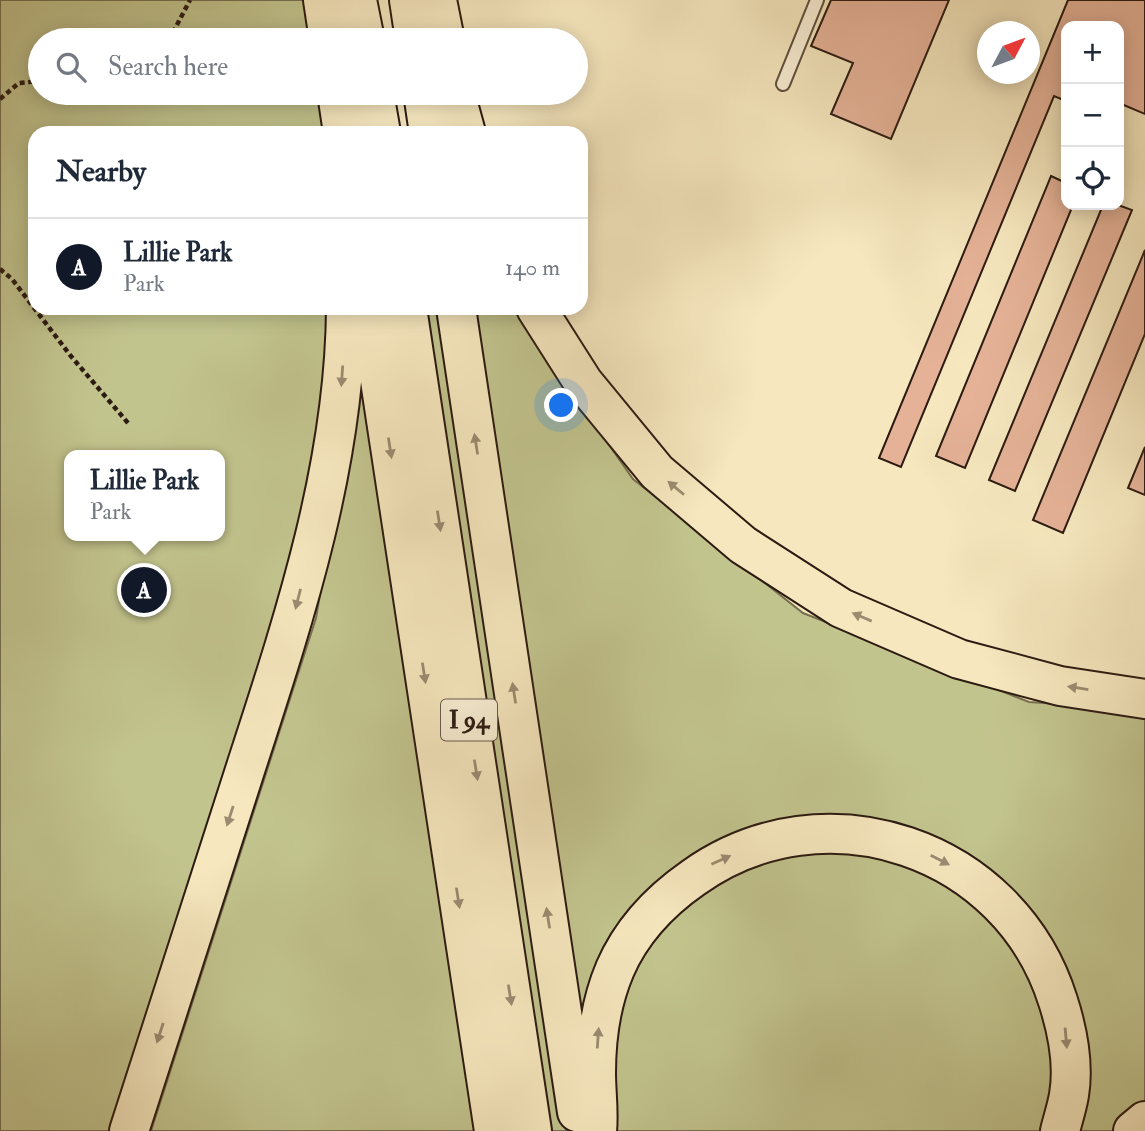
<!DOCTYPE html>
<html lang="en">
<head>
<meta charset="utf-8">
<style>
  :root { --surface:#fff; --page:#f2f2f3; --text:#1f2937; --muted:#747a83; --line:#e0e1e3; --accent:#111827 }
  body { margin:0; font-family:"IM FELL Double Pica",serif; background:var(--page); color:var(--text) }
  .controls { position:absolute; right:21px; top:21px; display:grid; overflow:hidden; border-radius:14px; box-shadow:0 4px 18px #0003 }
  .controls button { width:63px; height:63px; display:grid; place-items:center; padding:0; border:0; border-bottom:2px solid var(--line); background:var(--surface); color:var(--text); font:35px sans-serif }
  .compass { position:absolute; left:977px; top:21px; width:63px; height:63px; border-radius:50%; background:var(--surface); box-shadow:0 4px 18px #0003; rotate:49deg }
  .you { position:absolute; left:562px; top:406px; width:24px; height:24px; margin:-18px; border:5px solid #fff; border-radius:50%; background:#1a73e8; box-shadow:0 0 0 10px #1a73e833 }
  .badge { display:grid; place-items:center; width:46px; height:46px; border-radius:50%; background:var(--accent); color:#fff; font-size:23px; font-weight:700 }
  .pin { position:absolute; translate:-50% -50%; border:4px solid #fff; box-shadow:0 2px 7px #0006 }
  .popup { position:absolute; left:64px; top:450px; width:161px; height:91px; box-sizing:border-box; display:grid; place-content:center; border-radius:14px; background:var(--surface); filter:drop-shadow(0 2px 5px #0005); font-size:23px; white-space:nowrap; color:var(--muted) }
  .popup b { font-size:26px; color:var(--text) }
  .popup::after { content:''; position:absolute; left:50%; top:100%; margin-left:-14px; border:14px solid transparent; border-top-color:var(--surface) }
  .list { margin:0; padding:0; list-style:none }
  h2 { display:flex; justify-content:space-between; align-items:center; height:91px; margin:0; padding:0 28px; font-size:30px }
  h2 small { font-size:23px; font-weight:400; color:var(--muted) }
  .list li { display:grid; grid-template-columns:46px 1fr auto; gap:21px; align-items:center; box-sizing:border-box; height:98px; padding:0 28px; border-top:2px solid var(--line) }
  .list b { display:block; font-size:26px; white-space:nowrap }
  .list p { margin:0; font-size:23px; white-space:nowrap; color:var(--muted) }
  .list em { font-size:23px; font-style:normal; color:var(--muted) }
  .icon { flex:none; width:38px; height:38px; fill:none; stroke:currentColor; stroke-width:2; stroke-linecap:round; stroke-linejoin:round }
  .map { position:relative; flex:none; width:1145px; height:1131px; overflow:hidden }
  .search { position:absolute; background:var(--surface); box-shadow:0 4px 18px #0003; left:28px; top:28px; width:560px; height:77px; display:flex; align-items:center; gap:18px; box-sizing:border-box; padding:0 24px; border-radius:38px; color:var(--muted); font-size:26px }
  .panel { position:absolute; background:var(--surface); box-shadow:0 4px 18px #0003; left:28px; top:126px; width:560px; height:189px; border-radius:21px }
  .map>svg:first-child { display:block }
  .green { fill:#c2c48e; stroke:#777050; stroke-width:2; fill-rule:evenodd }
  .building { fill:#e5b297; stroke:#2c1b12; stroke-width:2 }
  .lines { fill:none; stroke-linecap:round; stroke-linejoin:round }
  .lane-casing { stroke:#5e4e3d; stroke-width:16 }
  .highway-casing { stroke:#2c1b12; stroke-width:42 }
  .path { stroke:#2c1b12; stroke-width:4.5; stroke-dasharray:5 3.5; stroke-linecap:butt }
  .lane { stroke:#f9efd5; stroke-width:12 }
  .highway { stroke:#f6e7be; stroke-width:38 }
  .oneway { fill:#9b8b71 }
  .labels { text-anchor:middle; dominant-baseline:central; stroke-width:7; stroke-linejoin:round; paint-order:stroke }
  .shield { fill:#f9efd5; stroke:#6a5b4c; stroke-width:2 }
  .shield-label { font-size:24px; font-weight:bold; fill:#2c1b12 }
</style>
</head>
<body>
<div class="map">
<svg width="1145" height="1131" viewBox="0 0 1145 1131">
  <rect width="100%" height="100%" fill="#f6e7be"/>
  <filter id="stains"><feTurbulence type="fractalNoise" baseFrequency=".00286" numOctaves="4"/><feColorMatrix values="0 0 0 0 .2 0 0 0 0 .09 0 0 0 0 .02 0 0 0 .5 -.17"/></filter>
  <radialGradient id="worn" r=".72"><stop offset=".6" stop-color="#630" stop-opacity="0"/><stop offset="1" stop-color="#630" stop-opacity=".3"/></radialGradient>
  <path class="green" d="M0 0H314L321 40H40V93H327L330 133H35V308H338L316 479 116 1131H0ZM69 455H219V536H69Z
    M391 308H513L633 479 803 613 1029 702 1145 710V1131H151L316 618 356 384Z"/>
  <path class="building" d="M831 0H949L891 139 831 114 853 63 811 46Z
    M1068 0H1145V114L1119 103V26H1066V101L1054 96 901 467 879 458Z
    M1051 176 1066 183V205H1073L965 468 936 456Z
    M1103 205H1118L1132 210 1015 491 989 480Z
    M1145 250V334L1063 533 1033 520Z
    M1145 447V495L1128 488Z"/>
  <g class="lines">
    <defs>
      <path id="lane" d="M783 84 817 0"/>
      <path id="highway" d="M323 0 329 40
        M357 0 365 40
        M409 0 415 40
        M437 0 445 40
        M337 93 343 133
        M374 93 381 133
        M423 93 429 133
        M455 93 466 133
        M369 308 494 1131
        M407 308 532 1131
        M456 308 577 1112
        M536 308 583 382 657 472 743 545 841 608 959 659 1060 686 1145 699
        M129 1131C168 1010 207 889 246 767 294 619 345 466 346 308
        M597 1131C599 1112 596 1092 596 1073 596 1037 601 1002 615 969 631 932 660 901 693 878 824 784 1010 847 1058 1001 1067 1029 1074 1065 1069 1095 1067 1107 1063 1119 1060 1131
        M1133 1131 1145 1121"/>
    </defs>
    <use href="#lane" class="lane-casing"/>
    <use href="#highway" class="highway-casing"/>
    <path class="path" d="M169 40 190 0
      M101 93H125
      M0 99 19 83 40 81
      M0 269 12 279 70 355 128 423"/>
    <use href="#lane" class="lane"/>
    <use href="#highway" class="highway"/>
  </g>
  <defs><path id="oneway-solid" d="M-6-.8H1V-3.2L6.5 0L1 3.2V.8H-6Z" transform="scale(1.75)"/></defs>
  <g class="oneway">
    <use href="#oneway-solid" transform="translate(342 376) rotate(94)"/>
    <use href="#oneway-solid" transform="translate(476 444) rotate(-99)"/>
    <use href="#oneway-solid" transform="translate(390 448) rotate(81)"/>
    <use href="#oneway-solid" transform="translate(676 488) rotate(-140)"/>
    <use href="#oneway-solid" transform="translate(439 521) rotate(81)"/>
    <use href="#oneway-solid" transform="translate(298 599) rotate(104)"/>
    <use href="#oneway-solid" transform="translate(862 617) rotate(-157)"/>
    <use href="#oneway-solid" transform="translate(424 673) rotate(81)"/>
    <use href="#oneway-solid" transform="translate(1078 688) rotate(-171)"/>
    <use href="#oneway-solid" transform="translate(514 693) rotate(-99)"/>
    <use href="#oneway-solid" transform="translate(476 770) rotate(81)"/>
    <use href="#oneway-solid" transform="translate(230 816) rotate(108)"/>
    <use href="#oneway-solid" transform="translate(721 860) rotate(-24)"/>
    <use href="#oneway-solid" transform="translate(940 860) rotate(27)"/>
    <use href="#oneway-solid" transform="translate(458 898) rotate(81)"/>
    <use href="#oneway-solid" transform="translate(548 918) rotate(-99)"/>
    <use href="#oneway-solid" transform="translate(510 995) rotate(81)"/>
    <use href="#oneway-solid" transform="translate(160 1033) rotate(108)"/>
    <use href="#oneway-solid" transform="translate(598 1038) rotate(-86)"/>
    <use href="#oneway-solid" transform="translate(1066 1038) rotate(85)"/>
  </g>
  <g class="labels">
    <rect class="shield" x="441" y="699.5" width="56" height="41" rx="5"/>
    <g class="shield-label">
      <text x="469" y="720">I 94</text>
    </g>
  </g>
  <rect width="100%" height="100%" filter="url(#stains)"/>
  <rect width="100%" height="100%" fill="url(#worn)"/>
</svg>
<div class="controls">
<button>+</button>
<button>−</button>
<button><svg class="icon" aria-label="locate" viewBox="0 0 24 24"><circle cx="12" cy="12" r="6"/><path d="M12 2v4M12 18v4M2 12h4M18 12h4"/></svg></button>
</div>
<svg class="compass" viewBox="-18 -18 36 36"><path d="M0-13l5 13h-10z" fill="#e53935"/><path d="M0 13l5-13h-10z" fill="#747a83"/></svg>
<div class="you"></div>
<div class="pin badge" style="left:144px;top:590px">A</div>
<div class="popup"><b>Lillie Park</b>Park</div>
<div class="search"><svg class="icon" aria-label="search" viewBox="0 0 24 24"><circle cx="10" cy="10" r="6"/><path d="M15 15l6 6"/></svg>Search here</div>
<section class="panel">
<h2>Nearby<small></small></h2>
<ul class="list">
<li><span class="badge">A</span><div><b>Lillie Park</b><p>Park</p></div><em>140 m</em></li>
</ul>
</section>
</div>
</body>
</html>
